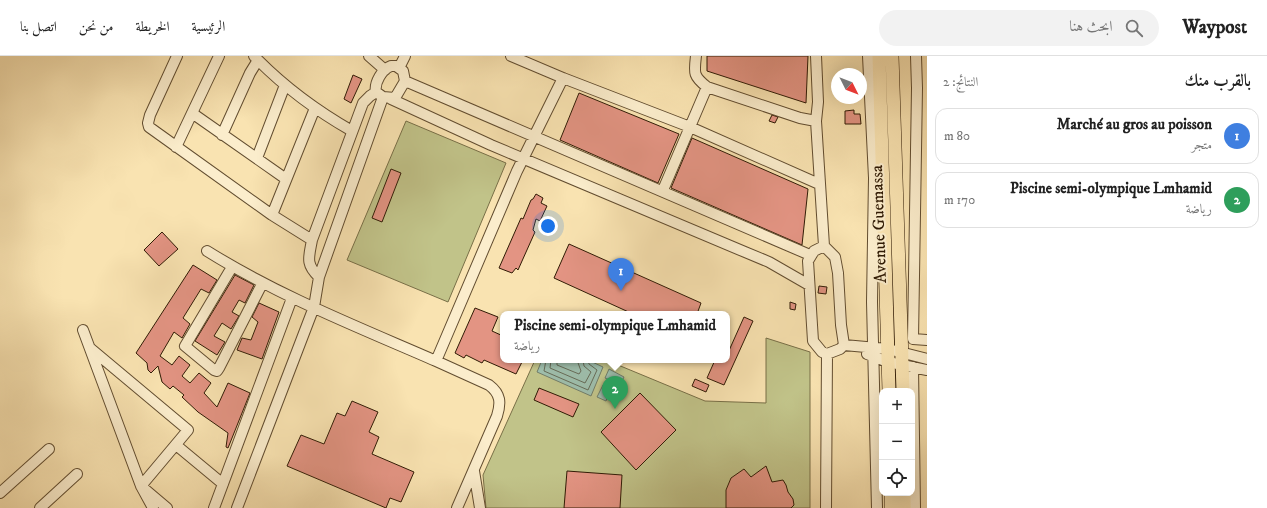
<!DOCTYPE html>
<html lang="ar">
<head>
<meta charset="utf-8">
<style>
  :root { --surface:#fff; --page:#f2f2f2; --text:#222; --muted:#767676; --line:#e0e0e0; --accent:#0f766e }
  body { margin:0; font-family:"IM FELL DW Pica",Amiri,serif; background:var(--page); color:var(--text); direction:rtl }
  .controls { position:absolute; right:12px; bottom:12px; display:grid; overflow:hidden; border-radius:8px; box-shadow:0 4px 16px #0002 }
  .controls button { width:36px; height:36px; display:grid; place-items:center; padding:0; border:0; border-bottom:1px solid var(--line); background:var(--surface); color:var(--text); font:20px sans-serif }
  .compass { position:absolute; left:831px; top:12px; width:36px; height:36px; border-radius:50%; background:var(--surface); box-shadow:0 4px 16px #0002; rotate:132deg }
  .you { position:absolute; left:548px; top:170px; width:14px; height:14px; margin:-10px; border:3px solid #fff; border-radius:50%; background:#1a73e8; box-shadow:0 0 0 6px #1a73e833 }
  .badge { display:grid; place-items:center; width:26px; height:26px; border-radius:50%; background:var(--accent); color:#fff; font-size:13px; font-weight:700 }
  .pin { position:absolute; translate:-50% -33px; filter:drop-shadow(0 1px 2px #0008) }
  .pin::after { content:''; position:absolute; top:21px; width:14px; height:12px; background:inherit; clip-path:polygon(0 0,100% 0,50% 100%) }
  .popup { position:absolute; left:500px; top:255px; width:230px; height:52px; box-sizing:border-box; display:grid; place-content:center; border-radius:8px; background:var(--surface); filter:drop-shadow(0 1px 3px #0005); font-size:13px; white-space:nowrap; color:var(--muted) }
  .popup b { font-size:15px; color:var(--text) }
  .popup::after { content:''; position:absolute; left:50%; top:100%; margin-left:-8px; border:8px solid transparent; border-top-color:var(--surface) }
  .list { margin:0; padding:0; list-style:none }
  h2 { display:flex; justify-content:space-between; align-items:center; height:52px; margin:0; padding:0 16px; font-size:17px }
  h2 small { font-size:13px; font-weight:400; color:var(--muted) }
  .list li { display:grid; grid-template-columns:26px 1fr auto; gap:12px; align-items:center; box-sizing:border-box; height:56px; margin:0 8px 8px; padding:0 8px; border:1px solid var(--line); border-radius:12px }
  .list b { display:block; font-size:15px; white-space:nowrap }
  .list p { margin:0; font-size:13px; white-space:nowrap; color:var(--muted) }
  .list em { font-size:13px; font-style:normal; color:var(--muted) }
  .icon { flex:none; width:22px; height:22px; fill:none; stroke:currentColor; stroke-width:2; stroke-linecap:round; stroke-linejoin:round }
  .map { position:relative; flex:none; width:927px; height:452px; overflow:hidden; direction:ltr }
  header { display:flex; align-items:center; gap:24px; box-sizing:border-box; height:56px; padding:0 20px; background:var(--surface); border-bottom:1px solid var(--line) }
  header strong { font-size:19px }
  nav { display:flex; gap:22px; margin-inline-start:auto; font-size:14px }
  .search { width:280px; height:36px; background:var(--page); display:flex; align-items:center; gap:10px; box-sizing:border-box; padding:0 14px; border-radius:22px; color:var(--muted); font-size:15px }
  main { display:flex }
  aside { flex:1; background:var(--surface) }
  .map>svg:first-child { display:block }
  .green { fill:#c1c389; stroke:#786f47 }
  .water { fill:#9ebeac; stroke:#727d69 }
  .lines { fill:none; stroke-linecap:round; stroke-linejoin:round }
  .shore { stroke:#676c58; stroke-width:1 }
  .building { fill:#e39483; stroke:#301b05 }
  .minor-casing { stroke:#624d30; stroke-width:12 }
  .major-casing { stroke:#301b05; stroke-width:14 }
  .minor { stroke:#fbedcc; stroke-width:10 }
  .major { stroke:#f9e3b1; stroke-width:13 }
  .labels { text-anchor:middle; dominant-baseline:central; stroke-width:4; stroke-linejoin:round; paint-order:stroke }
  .street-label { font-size:17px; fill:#301b05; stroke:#fbedcc }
</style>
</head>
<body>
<header>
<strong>Waypost</strong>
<div class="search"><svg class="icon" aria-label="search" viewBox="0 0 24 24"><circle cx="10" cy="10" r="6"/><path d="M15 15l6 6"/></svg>ابحث هنا</div>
<nav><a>الرئيسية</a><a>الخريطة</a><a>من نحن</a><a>اتصل بنا</a></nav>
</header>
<main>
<aside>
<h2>بالقرب منك<small>النتائج: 2</small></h2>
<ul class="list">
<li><span class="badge" style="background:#3f7fe0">1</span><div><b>Marché au gros au poisson</b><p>متجر</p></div><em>80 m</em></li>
<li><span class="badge" style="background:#2e9e5b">2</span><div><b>Piscine semi-olympique Lmhamid</b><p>رياضة</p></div><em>170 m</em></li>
</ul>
</aside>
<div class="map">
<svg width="927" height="452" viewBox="0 0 927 452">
  <rect width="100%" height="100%" fill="#f9e3b1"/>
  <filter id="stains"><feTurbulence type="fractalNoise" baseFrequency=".005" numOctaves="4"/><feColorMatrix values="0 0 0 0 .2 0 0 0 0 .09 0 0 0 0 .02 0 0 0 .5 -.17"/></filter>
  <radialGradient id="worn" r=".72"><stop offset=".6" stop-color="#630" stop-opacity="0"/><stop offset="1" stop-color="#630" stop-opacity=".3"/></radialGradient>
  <path class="green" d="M406 65 506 107 448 246 347 204Z
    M766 282 810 296V452H486L483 419 535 304H606L705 345 766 347Z"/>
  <path class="water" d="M542 304H588L603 311 591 340 537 316Z
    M609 313 624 321 620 329 605 322Z
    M603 329 611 332 606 345 597 341Z"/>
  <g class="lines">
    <path class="shore" d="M546 304 544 315 588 334 597 314 589 308 588 304
      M551 304 550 312 585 327 591 316 584 310 583 304
      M557 304V309L579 318 581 315 577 304"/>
  </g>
  <path class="building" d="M707 0H808L806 47 707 15Z
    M353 19 362 23 351 47 344 43Z
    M579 37 679 78 658 127 560 84Z
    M854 54V58H860L861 68H845V55Z
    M772 59 778 61 775 67 769 65Z
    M692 82 808 133 802 189 671 132Z
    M391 113 401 117 382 166 372 162Z
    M536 138 543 142 541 147 547 150 540 165 536 163 533 174 535 176 518 214 516 212 512 217 499 212 521 162 523 163 531 144 533 143Z
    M162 176 178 193 159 210 144 194Z
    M569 188 701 247 697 258H633L554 222Z
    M193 209 217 224 209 237 201 233 183 262 190 268 182 282 174 276 160 300 172 309 179 300 190 309 182 320 190 327 199 317 211 327 204 337 217 351 228 327 250 337 228 392 226 391 228 377 198 356 182 341 184 339 173 330 170 333 162 326 158 310 151 317 148 314 147 307 136 297Z
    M235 219 254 229 245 247 239 244 232 256 239 260 231 273 222 267 214 280 225 286 217 299 195 285Z
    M819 230 827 231 826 238 818 237Z
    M790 246 796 248 795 254 790 253Z
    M259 247 279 256 262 303 237 294 242 282 251 284 258 266 252 261Z
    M475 252 498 261 492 275 503 280V304H523L516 318 484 304 482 307 466 299 464 302 455 297Z
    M744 261 753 265 724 329 707 322 715 304H727V299Z
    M695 323 709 329 706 336 692 330Z
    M539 332 579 348 573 361 534 344Z
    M640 337 676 374 636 414 601 376Z
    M352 345 378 356 369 376 379 381 372 398 414 416 401 446 390 442 386 452 287 410 301 379 324 388 337 357 345 360Z
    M766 410 772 426 783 424 786 429 788 436 793 443 794 449 791 452H726V434L731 422 744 413 751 421Z
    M567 415 622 419 620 452H564Z"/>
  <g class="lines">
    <defs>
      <path id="minor" d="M177 0 150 59 148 67 149 71 272 159 312 184 363 47 370 40 376 36
        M254 0C283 30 317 55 352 75
        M369 0 385 14
        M511 0 563 22 690 71 819 128
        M696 0C694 17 693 20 707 31L800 62 816 65 818 46 816 0
        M868 0 874 122 872 246 877 452
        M916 0 917 32 913 283 927 284
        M391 10H396L403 15 405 25 395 42 383 41 376 36C374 27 382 13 391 10Z
        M399 12 405 0
        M405 25 810 199
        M391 43 491 89 745 196 769 206 809 229
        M192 57 286 123
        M816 65 824 190
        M222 79 250 17 258 4
        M176 91 219 0
        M257 102 285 29
        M663 134 707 31
        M272 159 315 52
        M312 184C309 201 305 208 319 221
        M824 190 814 195 808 205 813 285 822 296 827 298 840 293 844 289
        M824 190 835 201 838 217 841 269 844 289
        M207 195C279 240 358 271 436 305
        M232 211 185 290 214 314 217 315 219 312 262 228
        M83 274 141 430 153 452
        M844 289 888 293 927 303
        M90 292 188 374 141 430 167 452
        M867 298 888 306 927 314
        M913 311 915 452
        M176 389 223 428
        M474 415 480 452
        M0 437 49 393
        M40 452 77 418
        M214 452 292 242
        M237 452 314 251 319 221 383 41
        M457 452 497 360C501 347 501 338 489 329L436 305 517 115 563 22
        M826 452 827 298"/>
      <path id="major" d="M879 0 889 335
        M892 0 903 335
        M891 437V452
        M904 437V452"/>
    </defs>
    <use href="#minor" class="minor-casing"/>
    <use href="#major" class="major-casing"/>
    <use href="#minor" class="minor"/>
    <use href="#major" class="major"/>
  </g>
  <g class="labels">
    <g class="street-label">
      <text transform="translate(879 168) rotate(-92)">Avenue Guemassa</text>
    </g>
  </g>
  <rect width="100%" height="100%" filter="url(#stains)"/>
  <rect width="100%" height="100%" fill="url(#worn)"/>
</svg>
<div class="controls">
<button>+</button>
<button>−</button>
<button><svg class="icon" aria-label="locate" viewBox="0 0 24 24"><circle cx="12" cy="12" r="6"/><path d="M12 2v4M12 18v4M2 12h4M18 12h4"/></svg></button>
</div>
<svg class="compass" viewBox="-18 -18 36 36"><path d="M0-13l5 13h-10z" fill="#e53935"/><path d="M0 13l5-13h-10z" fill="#767676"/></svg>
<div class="you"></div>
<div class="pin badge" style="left:621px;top:235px;background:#3f7fe0">1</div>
<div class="pin badge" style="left:615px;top:353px;background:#2e9e5b">2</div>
<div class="popup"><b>Piscine semi-olympique Lmhamid</b>رياضة</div>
</div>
</main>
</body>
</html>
